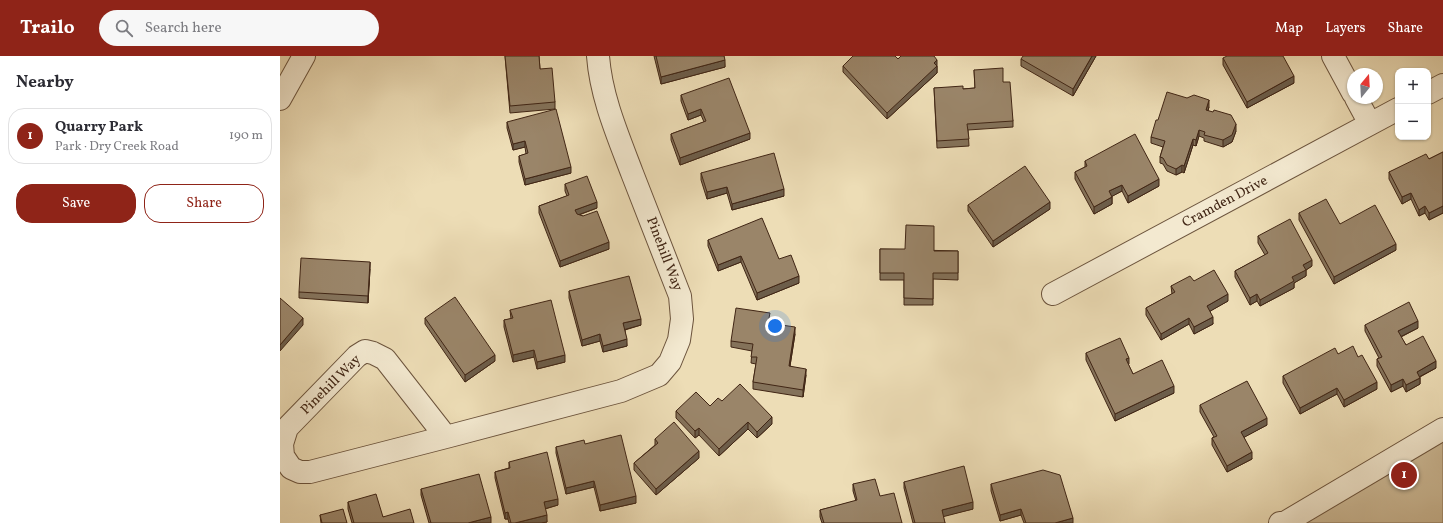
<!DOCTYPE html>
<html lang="en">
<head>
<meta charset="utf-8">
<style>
  :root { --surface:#fff; --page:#f7f7f7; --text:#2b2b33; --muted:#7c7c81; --line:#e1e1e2; --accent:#8f2418 }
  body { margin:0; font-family:Vollkorn,serif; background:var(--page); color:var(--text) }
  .controls { position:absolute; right:12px; top:12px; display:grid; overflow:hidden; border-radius:8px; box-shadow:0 1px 3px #0004 }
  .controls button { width:36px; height:36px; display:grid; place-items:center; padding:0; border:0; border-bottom:1px solid var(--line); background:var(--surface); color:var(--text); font:20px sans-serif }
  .compass { position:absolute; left:1067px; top:12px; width:36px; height:36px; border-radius:50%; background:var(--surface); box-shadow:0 1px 3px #0004; rotate:18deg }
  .you { position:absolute; left:495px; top:270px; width:14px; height:14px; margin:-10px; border:3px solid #fff; border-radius:50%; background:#1a73e8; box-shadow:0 0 0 6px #1a73e833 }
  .badge { display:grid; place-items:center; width:26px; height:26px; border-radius:50%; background:var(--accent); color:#fff; font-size:13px; font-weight:700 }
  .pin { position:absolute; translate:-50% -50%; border:2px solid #fff; box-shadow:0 1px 4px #0006 }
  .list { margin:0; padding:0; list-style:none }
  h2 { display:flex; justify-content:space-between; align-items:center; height:52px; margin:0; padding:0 16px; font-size:17px }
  h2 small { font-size:13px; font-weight:400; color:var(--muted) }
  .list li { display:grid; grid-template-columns:26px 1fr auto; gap:12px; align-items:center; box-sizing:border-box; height:56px; margin:0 8px 8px; padding:0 8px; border:1px solid var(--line); border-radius:16px }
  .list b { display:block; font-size:15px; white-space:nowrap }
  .list p { margin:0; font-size:13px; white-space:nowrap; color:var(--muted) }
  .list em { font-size:13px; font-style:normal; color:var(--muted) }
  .actions { display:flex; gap:8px; padding:12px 16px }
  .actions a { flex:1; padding:9px 0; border:1px solid var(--accent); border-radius:16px; text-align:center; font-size:14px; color:var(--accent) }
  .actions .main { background:var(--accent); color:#fff }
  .icon { flex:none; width:22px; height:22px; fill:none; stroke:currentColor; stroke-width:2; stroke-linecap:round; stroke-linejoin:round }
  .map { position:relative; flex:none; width:1163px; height:467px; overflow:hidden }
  header { display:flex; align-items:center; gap:24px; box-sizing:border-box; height:56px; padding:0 20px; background:var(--accent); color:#fff }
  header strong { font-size:19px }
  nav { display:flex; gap:22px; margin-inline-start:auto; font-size:14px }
  .search { width:280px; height:36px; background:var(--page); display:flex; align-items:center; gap:10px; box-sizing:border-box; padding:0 14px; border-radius:22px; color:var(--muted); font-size:15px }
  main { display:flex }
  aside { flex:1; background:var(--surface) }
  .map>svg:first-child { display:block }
  .green { fill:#d0be9b; stroke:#887258 }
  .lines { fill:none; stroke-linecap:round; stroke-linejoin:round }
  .minor-casing { stroke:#6c543d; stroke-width:24 }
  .tertiary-casing { stroke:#6c543d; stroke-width:24 }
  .minor { stroke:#f3e9d0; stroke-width:22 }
  .tertiary { stroke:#f3e9d0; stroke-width:22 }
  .wall { fill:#84725a; stroke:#412615 }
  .shaded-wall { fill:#6c5d4a; stroke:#412615 }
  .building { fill:#9a8569; stroke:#412615 }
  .labels { text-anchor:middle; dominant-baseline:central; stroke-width:3; stroke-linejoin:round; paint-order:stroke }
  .street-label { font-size:14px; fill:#412615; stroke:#f3e9d0 }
</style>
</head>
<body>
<header>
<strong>Trailo</strong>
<div class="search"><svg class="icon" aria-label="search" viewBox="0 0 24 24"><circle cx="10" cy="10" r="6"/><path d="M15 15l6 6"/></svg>Search here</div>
<nav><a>Map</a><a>Layers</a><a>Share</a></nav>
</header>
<main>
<aside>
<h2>Nearby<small></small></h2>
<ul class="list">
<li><span class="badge">1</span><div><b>Quarry Park</b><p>Park · Dry Creek Road</p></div><em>190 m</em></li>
</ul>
<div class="actions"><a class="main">Save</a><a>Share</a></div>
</aside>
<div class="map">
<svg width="1163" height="467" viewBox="0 0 1163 467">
  <rect width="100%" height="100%" fill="#edddb6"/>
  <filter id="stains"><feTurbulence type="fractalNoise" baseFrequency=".005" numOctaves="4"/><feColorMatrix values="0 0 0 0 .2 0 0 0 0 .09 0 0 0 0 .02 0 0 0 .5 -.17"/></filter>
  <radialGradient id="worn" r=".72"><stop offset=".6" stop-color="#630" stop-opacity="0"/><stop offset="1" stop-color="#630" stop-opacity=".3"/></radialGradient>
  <path class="green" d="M1163 373V467H1000Z"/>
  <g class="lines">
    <defs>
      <path id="minor" d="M1053 0 1073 37
        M1148 37 1163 29
        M1076 42 1090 68
        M773 238 1118 53
        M85 295 93 297 105 303 166 381 30 416H20L11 412 3 400 2 388 7 372 77 300Z
        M166 381 341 335 379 319 390 306 399 284 402 263 400 240C384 199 368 158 352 117 338 80 321 41 318 0
        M1000 467 1006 466 1163 373"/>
      <path id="tertiary" d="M0 43 24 0"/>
    </defs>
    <use href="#minor" class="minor-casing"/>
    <use href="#tertiary" class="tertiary-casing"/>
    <use href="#minor" class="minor"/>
    <use href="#tertiary" class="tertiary"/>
  </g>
  <path class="wall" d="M225 0H259L260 13 275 46V53L230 57Z
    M374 0H444L445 11 381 28Z
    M816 0 793 40 741 10V3Z
    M943 2 1014 27 967 52 943 9Z
    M618 3 657 10V17L607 63 563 16V10Z
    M694 14 723 26 733 65V71L688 74 689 90 657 92 654 32 683 33 695 32Z
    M401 39 470 83 400 109 391 84V78L424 66 421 59 408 64 401 45Z
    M929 51 928 55 956 75 952 86 943 91 924 85V82L919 80 916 90 913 89 904 117 902 116 896 119 887 115 883 108 880 107V101L883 91 871 87V81Z
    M227 66 291 117 245 129 239 106V100L246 98 245 91 233 94 227 72Z
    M1163 96V158V157L1149 164 1145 157 1139 160 1131 143 1122 148 1109 123V116L1149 103Z
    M805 105 879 130 848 147 842 135 832 140V148L814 158 795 123V116L805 111Z
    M421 117 504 140 452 154 447 137 427 143 421 124Z
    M285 128 317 152 299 159 303 160 329 193 280 211 259 157V150L287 140 285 135Z
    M688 149 770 153 713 191 688 155Z
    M1019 157 1060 168 1116 194 1054 228 1019 164Z
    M978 180 1032 210 1026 214V220L1014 227V232L980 250 977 245 970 249 955 221V215L985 199 978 187Z
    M428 184 499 203 519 227 477 244 461 206 438 215 428 190Z
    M600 193 678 195V224L653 223V249H624V224H600Z
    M90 213 88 247 19 242V236Z
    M914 225 948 245 930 255 933 268 914 278 909 268 881 284 866 259V252L892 238 891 230Z
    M289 235 361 269 345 274 347 290 323 296 320 285 302 290 289 242Z
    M230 254 285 306 257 313 254 301 233 306 224 271V264L231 263Z
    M145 262 215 305 185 326 145 268Z
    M490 264 489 267 515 278 510 310 526 319 523 341 473 333V326L476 308 471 307 472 295 451 291V285Z
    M1085 269 1138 272 1121 281 1126 289 1156 312 1140 321V328L1126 336 1123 330 1111 336 1097 310V303L1099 302 1085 275Z
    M806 297 849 308H848L853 318 894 337 835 365 806 304Z
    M1058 298 1097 333 1064 351 1057 338 1020 358 1003 327V320Z
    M442 345 492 368 477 382 468 373 439 400 419 379 415 382 396 362V355L430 350Z
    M920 349 987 369 964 381 972 403 947 416 932 389V382L934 381 920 356Z
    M375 383 419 402 376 439 354 414V407L375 389Z
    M305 388 356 447 320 455 314 431 286 438 276 397V391Z
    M229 406 278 449 265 453 267 466 261 467H229L228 463H225L215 422V416L229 412Z
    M624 426 693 453 663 460 665 467H633L624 432Z
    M573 428 600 440 622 467H542L540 461V454L576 445 573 435Z
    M711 428 793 467H744L741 459 720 465 711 435Z
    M141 433 211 467H149L141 439Z
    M68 446 103 461 134 467H72L68 453Z
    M40 459 67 467H41Z"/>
  <path class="shaded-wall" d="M812 0H816L793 40V33Z
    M445 4V11L381 28V21Z
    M657 4V17L607 63V57Z
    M1014 20V27L967 52V46Z
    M929 44V51L926 60V54Z
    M421 53V59L408 64V58Z
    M956 68V75L952 86 943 91V84Z
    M919 74V80L916 90V84Z
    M470 77V83L400 109V102Z
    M913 83V89L904 117V110Z
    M245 85V91L233 94V88Z
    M902 109V116L896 119V113Z
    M291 111V117L245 129V123Z
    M879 123V130L848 147V140Z
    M842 129V135L829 142V135Z
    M447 131V137L427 143V136Z
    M504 133V140L452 154V148Z
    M1131 137V143L1122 148V141Z
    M832 141V148L814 158V151Z
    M317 146V152L295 160V154Z
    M770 146V153L713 191V185Z
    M1145 150V157L1139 160V154Z
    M1163 150V157L1149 164V157Z
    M329 186V193L280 211V205Z
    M1116 188V194L1054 228V221Z
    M461 200V206L438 215V209Z
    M1032 204V210L1026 214V220L1014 227V232L980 250V244L1023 209Z
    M90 206V213L88 247V240Z
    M519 220V227L477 244V237Z
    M948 238V245L927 257V250Z
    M977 238V245L970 249V242Z
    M933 261V268L914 278V271Z
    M23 262V269L0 295V289Z
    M909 262V268L881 284V278Z
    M361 263V269L343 274V267Z
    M1138 265V272L1118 282V275Z
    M515 271V278L509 316V310Z
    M320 278V285L302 290V284Z
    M347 283V290L323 296V290Z
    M254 294V301L233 306V299Z
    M215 299V305L185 326V319Z
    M285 299V306L257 313V306Z
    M849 302V308L846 310V303Z
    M1156 305V312L1137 322V316Z
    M526 313V319L523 341V334Z
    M1140 322V328L1126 336V329Z
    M1123 323V330L1111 336V329Z
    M1097 326V333L1064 351V344Z
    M894 330V337L835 365V358Z
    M1057 332V338L1020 358V352Z
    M492 361V368L477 382V376Z
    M987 362V369L961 383V376Z
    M468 366V373L439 400V393Z
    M419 372V379L415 382V375Z
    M419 395V402L376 439V433Z
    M972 396V403L947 416V410Z
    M314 425V431L286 438V432Z
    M356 440V447L320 455V449Z
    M278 443V449L264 453V446Z
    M693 446V453L662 461V454Z
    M741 453V459L720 465V459Z
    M228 456V463H225V457Z
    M267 459V466L261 467H235Z
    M211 461V467H188Z
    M793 462V467H775Z"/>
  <path class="building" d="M225 0H259L260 13 272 12 275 46 230 50Z
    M376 0H444L445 4 381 21Z
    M573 0H615L618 3 621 0H654L657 4 654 7 657 10 607 57 563 10Z
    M743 0H812L793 33 741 3Z
    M947 0H1003L1014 20 967 46 943 2Z
    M723 12V26H730L733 65 687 68 689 83 657 85 654 32 683 30V33L695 32 694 14Z
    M449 22 470 77 400 102 391 78 426 65 421 53 408 58 401 39Z
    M887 36 907 42 914 39 929 44 926 54 933 56 934 54 951 59 956 68 952 79 943 84 924 79 925 76 919 74 916 84 913 83 904 110 902 109 896 113 887 109 883 102 880 101 885 85 871 81 876 64H878Z
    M276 53 291 111 245 123 239 100 248 97 245 85 233 88 227 66Z
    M855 78 879 123 848 140 842 129 829 135 832 141 814 151 795 116 807 110 805 105Z
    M1163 96V151V150L1149 157 1145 150 1139 154 1131 137 1122 141 1109 116 1146 98 1149 103Z
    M494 97 504 133 452 148 447 131 427 136 421 117Z
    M745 110 770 146 713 185 688 149Z
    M307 120 317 146 295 154 297 158 303 160 317 155 329 186 280 205 259 150 289 139 285 128Z
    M1046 143 1060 168 1095 149 1116 188 1054 221 1019 157Z
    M482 162 499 203 511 199 519 220 477 237 461 200 438 209 428 184Z
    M1010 163 1032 204 1023 209 1026 214 1012 221 1014 225 980 244 977 238 970 242 955 215 988 197 978 180Z
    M626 169 654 170V195H678V217H653V243L624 242V217H600V193H625Z
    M21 202 90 206 88 240 19 236Z
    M934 214 948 238 927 250 933 261 914 271 909 262 881 278 866 252 895 236 891 230 910 220 914 225Z
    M349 220 361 263 343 267 347 283 323 290 320 278 302 284 289 235Z
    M175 241 215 299 185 319 145 262Z
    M0 242 23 262 0 289Z
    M271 244 285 299 257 306 254 294 233 299 224 264 233 262 230 254Z
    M1129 246 1138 265 1118 275 1126 289 1143 280 1156 305 1137 316 1140 322 1126 329 1123 323 1111 329 1097 303 1102 301 1085 269Z
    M456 252 490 257 488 267 515 271 509 310 526 313 523 334 473 326 477 301H471L473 288 451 285Z
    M840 282 849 302 846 303 853 318 882 304 894 330 835 358 806 297Z
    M1073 290 1078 301 1082 299 1097 326 1064 344 1057 332 1020 352 1003 320 1055 292 1058 298Z
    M967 325 987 362 961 376 972 396 947 410 932 382 937 380 920 349Z
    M460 328 492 361 477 376 468 366 439 393 419 372 415 375 396 355 416 336 430 350 438 342 442 345Z
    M394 366 419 395 376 433 354 407 378 387 375 383Z
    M341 379 356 440 320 449 314 425 286 432 276 391 304 384 305 388Z
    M267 396 278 443 264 446 267 459 235 467H231L228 456 225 457 215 416 230 412 229 406Z
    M684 410 693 446 662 454 665 467H635L624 426Z
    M763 414 780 419 793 462 775 467H746L741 453 720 459 711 428Z
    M199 418 211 461 188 467H151L141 433Z
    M595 423 600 440 614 437 622 467H544L540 454 577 444 573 428Z
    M96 438 103 461 130 453 134 467H74L68 446Z
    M63 453 67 467H42L40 459Z"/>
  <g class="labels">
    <g class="street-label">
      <text transform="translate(945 146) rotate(-28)">Cramden Drive</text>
      <text transform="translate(384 198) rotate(69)">Pinehill Way</text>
      <text transform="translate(51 329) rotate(-45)">Pinehill Way</text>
    </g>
  </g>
  <rect width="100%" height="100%" filter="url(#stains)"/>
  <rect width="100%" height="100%" fill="url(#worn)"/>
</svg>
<div class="controls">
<button>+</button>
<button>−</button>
</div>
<svg class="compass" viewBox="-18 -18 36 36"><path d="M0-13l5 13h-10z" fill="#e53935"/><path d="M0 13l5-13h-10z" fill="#7c7c81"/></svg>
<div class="you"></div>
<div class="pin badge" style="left:1124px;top:419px">1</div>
</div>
</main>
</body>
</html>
